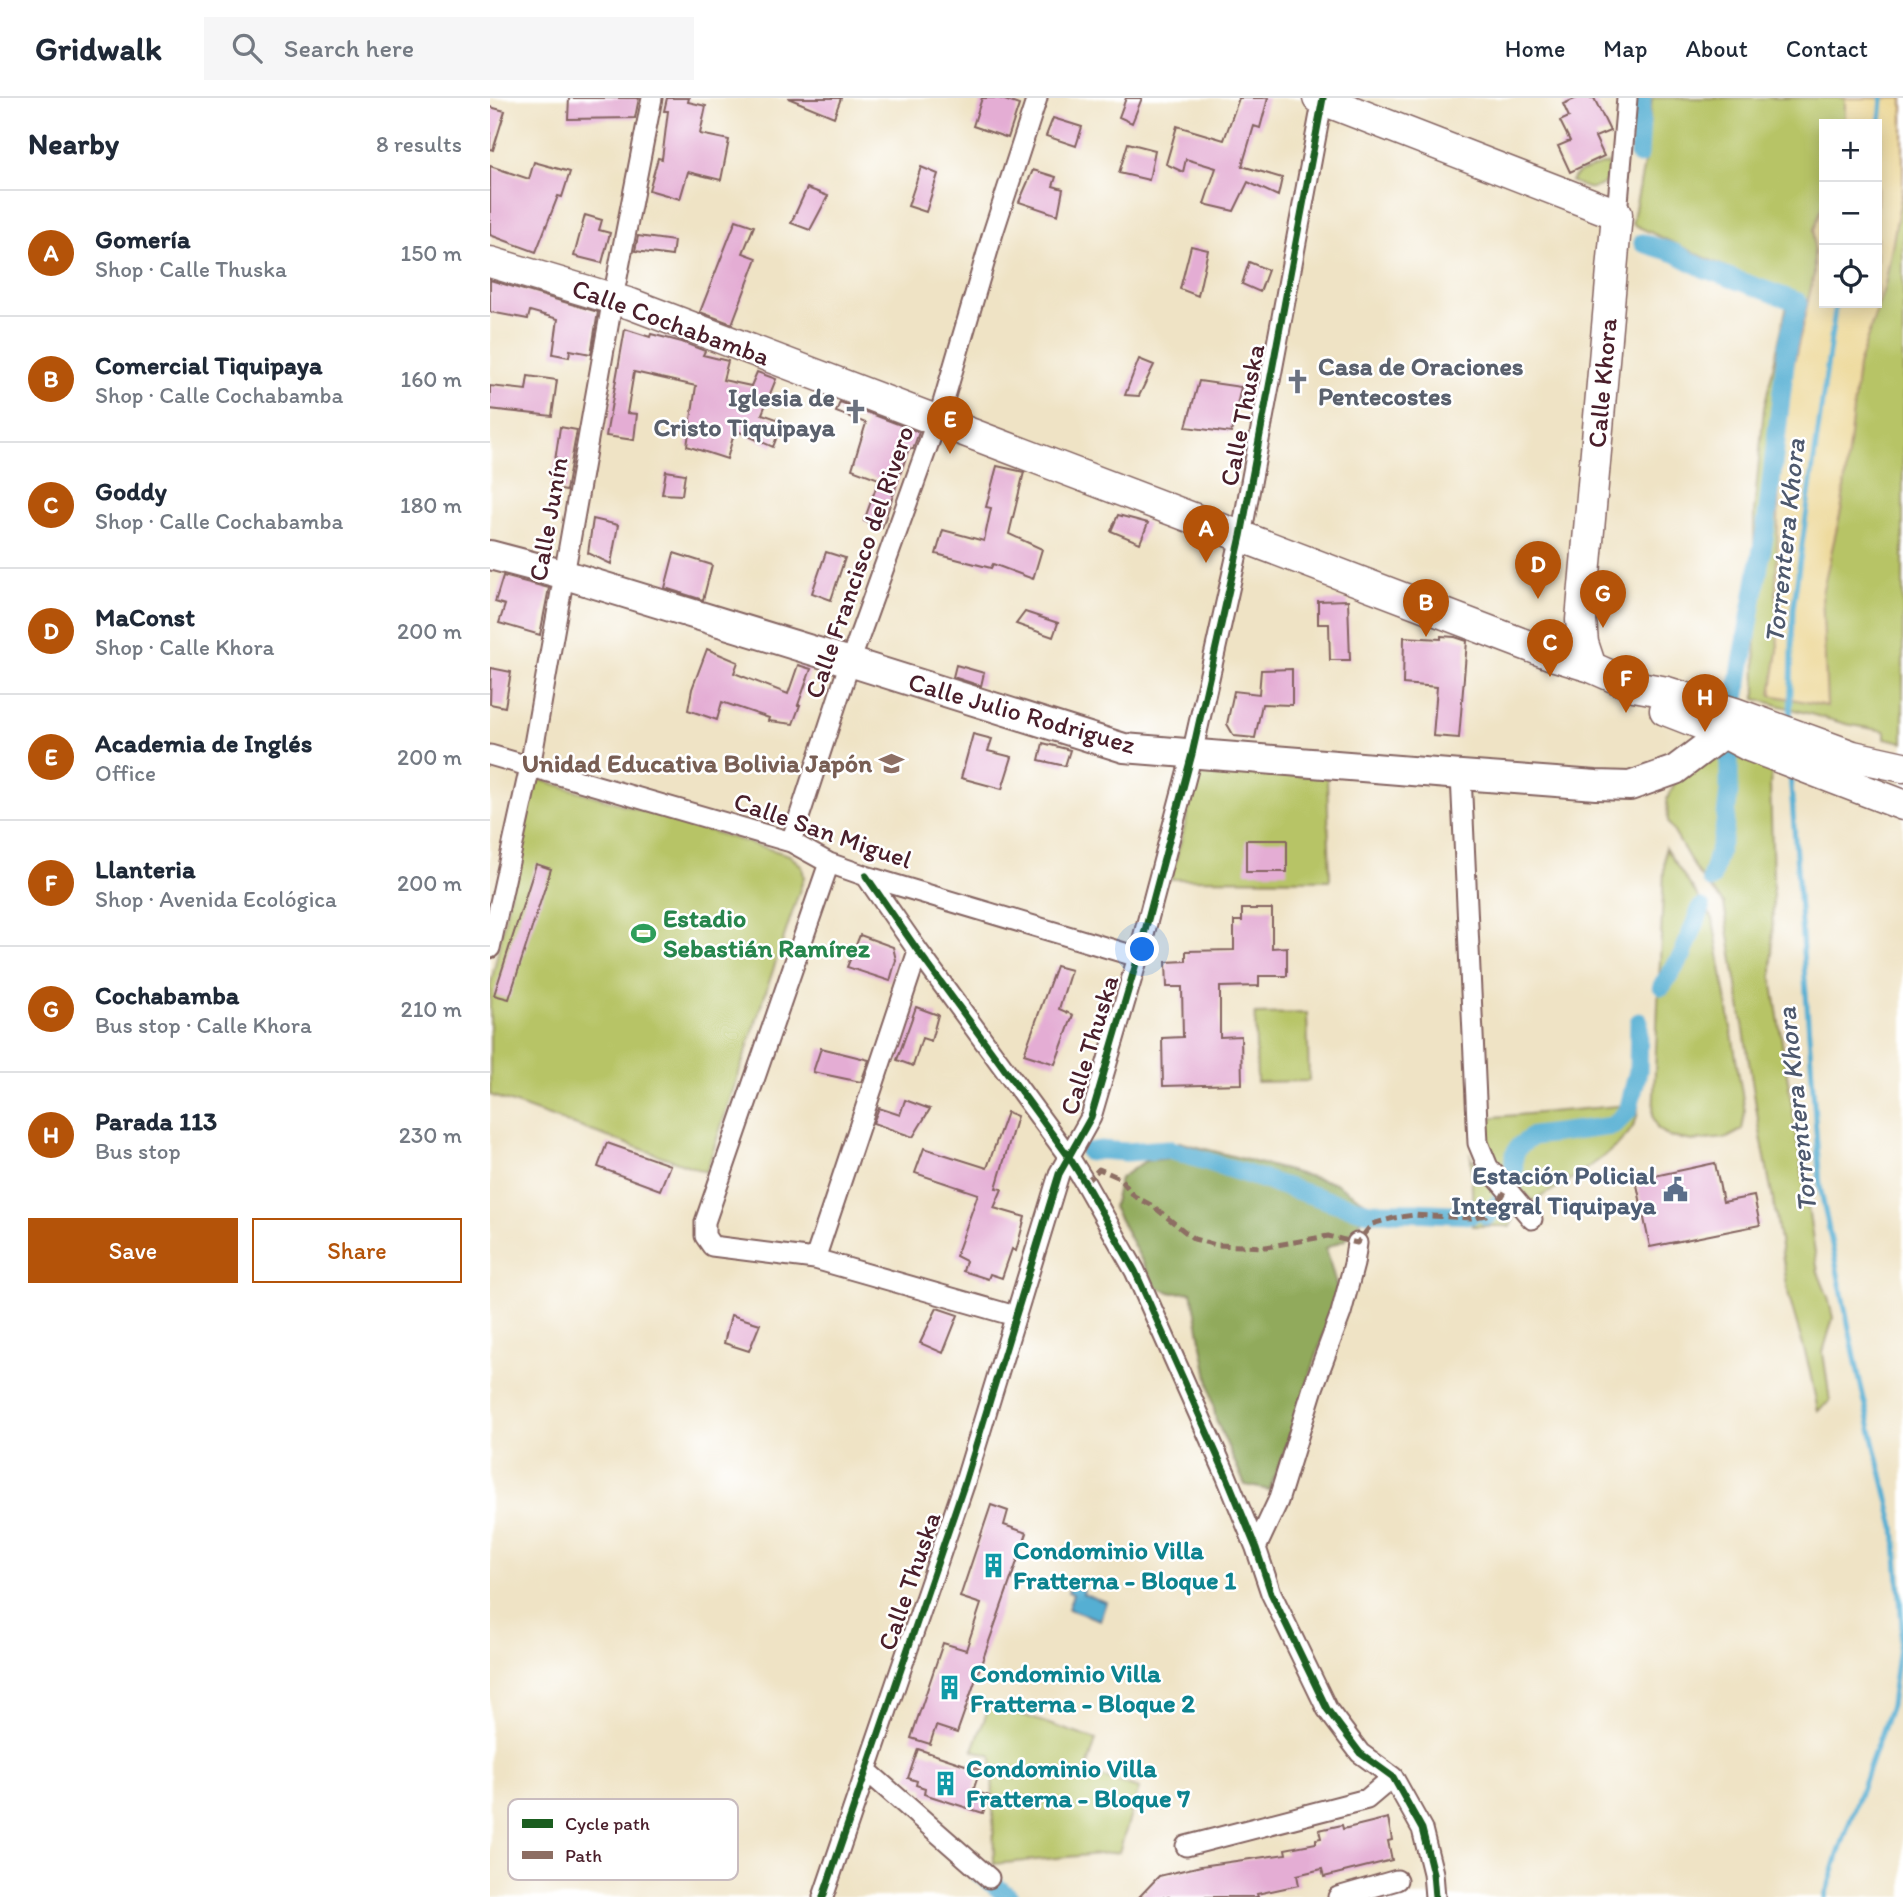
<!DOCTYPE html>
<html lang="en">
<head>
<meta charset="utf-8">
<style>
  :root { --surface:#fff; --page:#f6f6f7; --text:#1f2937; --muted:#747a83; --line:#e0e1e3; --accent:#b45309 }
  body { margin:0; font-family:Itim,sans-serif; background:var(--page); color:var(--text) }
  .controls { position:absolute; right:21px; top:21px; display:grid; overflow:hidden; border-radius:0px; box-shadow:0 4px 18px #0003 }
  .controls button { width:63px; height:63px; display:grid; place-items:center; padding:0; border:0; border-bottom:2px solid var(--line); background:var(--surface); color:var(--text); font:35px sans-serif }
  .you { position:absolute; left:653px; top:852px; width:24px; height:24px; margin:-18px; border:5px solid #fff; border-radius:50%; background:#1a73e8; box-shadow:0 0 0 10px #1a73e833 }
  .badge { display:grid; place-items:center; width:46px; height:46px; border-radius:50%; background:var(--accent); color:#fff; font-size:23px; font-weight:700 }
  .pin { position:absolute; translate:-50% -58px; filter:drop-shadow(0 2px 4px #0008) }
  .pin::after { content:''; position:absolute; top:37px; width:24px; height:21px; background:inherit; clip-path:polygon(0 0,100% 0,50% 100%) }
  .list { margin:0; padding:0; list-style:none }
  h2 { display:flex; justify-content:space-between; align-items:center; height:91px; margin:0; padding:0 28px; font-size:30px }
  h2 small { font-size:23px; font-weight:400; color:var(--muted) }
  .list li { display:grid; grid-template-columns:46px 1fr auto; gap:21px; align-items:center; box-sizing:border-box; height:126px; padding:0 28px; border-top:2px solid var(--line) }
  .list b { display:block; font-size:26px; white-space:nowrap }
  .list p { margin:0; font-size:23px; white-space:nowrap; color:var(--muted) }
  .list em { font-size:23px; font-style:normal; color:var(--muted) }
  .actions { display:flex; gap:14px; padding:21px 28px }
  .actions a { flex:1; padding:16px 0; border:2px solid var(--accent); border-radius:0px; text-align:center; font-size:24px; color:var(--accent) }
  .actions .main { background:var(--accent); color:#fff }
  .icon { flex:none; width:38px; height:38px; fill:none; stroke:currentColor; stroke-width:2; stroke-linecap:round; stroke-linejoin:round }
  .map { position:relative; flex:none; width:1413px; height:1799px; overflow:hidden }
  header { display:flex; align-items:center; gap:42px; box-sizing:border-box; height:98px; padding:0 35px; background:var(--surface); border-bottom:2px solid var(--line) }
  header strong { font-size:33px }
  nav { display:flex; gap:38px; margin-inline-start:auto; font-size:24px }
  .search { width:490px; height:63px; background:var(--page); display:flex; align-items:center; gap:18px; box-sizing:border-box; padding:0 24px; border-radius:0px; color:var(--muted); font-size:26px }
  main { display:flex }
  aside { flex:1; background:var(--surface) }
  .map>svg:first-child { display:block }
  .green { fill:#b7c466; stroke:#807248; stroke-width:2; fill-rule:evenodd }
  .forest { fill:#91aa5b; stroke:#6e6443; stroke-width:2 }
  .sand { fill:#eeda9e; stroke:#9c7c64; stroke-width:2 }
  .water { fill:#55afd3; stroke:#50677f; stroke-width:2 }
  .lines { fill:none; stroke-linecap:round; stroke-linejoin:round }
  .stream { stroke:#55afd3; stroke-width:5 }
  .canal { stroke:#55afd3; stroke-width:19 }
  .building { fill:#e4add4 }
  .minor-casing { stroke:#846461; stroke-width:23 }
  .secondary-casing { stroke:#846461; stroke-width:32 }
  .primary-casing { stroke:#846461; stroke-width:33 }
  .minor { stroke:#fff; stroke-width:19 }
  .secondary { stroke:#fff; stroke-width:28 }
  .primary { stroke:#fff; stroke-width:30 }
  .quiet { stroke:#8d6e63; stroke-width:5; stroke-dasharray:10 5; stroke-linecap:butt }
  .cycleway-casing { stroke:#fff; stroke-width:11 }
  .cycleway { stroke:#1b5e20; stroke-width:7 }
  .labels { text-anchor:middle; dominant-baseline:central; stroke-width:5; stroke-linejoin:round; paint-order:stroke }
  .street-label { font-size:26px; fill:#4a1f2b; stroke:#fff }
  .worship-label { font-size:26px; font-weight:bold; fill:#5b616d; stroke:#fff; text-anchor:start }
  .education-label { font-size:26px; font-weight:bold; fill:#785e54; stroke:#fff; text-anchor:end }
  .leisure-label { font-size:26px; font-weight:bold; fill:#27864d; stroke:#fff; text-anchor:start }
  .service-label { font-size:26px; font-weight:bold; fill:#4e5e75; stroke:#fff; text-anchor:end }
  .culture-label { font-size:26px; font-weight:bold; fill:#0d838f; stroke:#fff; text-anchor:start }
  .water-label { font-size:28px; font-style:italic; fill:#4e596e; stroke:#fff }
  .key { fill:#fff; stroke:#c9bcbf; stroke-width:2 }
  .key-label { font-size:19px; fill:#4a1f2b }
</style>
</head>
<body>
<header>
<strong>Gridwalk</strong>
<div class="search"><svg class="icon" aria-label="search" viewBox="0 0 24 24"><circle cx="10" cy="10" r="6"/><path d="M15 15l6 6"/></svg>Search here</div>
<nav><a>Home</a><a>Map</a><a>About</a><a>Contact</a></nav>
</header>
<main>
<aside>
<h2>Nearby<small>8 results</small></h2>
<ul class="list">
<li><span class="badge">A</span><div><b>Gomería</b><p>Shop · Calle Thuska</p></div><em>150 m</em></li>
<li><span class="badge">B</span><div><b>Comercial Tiquipaya</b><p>Shop · Calle Cochabamba</p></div><em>160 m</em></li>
<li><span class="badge">C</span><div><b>Goddy</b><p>Shop · Calle Cochabamba</p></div><em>180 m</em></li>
<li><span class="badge">D</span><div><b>MaConst</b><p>Shop · Calle Khora</p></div><em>200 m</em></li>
<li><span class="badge">E</span><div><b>Academia de Inglés</b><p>Office</p></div><em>200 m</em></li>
<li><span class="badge">F</span><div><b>Llanteria</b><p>Shop · Avenida Ecológica</p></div><em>200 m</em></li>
<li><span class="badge">G</span><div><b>Cochabamba</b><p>Bus stop · Calle Khora</p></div><em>210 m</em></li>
<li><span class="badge">H</span><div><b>Parada 113</b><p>Bus stop</p></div><em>230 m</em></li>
</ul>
<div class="actions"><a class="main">Save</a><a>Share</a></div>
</aside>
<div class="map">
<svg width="1413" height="1799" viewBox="0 0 1413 1799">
  <rect width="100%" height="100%" fill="#fff"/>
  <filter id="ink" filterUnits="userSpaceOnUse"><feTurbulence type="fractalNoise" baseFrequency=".0143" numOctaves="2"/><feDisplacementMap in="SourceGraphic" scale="14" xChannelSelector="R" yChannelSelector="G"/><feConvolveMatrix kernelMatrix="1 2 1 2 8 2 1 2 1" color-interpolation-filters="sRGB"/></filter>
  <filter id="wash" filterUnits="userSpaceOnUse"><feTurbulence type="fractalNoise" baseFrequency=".00686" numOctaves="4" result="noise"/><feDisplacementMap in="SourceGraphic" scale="28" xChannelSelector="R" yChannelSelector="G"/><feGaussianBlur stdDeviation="1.57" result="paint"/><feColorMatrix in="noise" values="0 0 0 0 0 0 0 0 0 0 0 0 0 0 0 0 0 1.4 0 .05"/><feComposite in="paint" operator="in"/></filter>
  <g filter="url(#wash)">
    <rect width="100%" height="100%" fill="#efe3c5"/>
    <path class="green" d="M1162 0H1413V644L1395 640V633L1356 626 1266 601 1264 414 1274 310 1299 198 1142 126 1156 56ZM1334 26H1387V205H1334Z
      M1118 65V75L1115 85C1100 94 1095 90 1081 83L1089 74Z
      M1233 643 1284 665 1280 686 1283 782 1282 880 1328 1174 1338 1199 1343 1220 1333 1254 1340 1303 1328 1313 1318 1265 1299 1199 1286 1118 1270 1033 1234 806 1209 777 1178 724 1177 701 1187 680Z
      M715 673 837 679 840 782 681 781 704 691 708 681Z
      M45 680 299 757 312 768 314 779 216 1074 0 997V890Z
      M1175 750 1223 821 1255 1014 1252 1032 1237 1040 1203 1043 1180 1039 1167 1030 1163 1018Z
      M817 915 819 983 767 984 765 916Z
      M1148 1006C1148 1011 1148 1017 1146 1022 1138 1049 1068 1090 1043 1103L1006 1066 996 1046 994 1020Z
      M981 1058 999 1088 1027 1115 1020 1129 1015 1128H983Z
      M500 1606 606 1642 596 1674 649 1691 629 1754 504 1766 502 1658 483 1652Z"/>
    <path class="forest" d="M689 1044 845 1085 883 1109 855 1142 836 1150 848 1194 795 1352 779 1392 755 1387 726 1322 702 1194 683 1195 666 1189 623 1109 630 1080 655 1063 680 1060Z"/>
    <path class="sand" d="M1355 0H1413V88L1395 187 1368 268 1352 408 1332 495 1337 608 1281 597 1288 553 1286 492 1290 353 1301 278 1324 177V132L1334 104V205H1387V26H1355Z"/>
    <path class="water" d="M581 1486 594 1491 593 1496 616 1504 610 1522 578 1511 583 1496 578 1494Z"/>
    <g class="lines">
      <path class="stream" d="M1387 64 1392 0
        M1300 626 1303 511 1346 205
        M1300 674 1330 1088 1369 1279 1389 1365 1405 1429 1412 1527 1401 1607 1348 1757 1335 1799"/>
      <path class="canal" d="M1149 57 1152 0
        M1153 145 1185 155 1213 170 1308 204 1297 249 1276 428 1246 600
        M1221 781 1234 734 1239 693V656
        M1172 888 1193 856 1211 810
        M599 1054 610 1052 636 1054 679 1051 846 1105 879 1114H923L981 1117
        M1023 1087 1024 1057 1029 1048 1043 1038 1123 1028 1138 1013 1148 973 1149 924
        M997 1118 1015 1098
        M484 1771 519 1799"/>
    </g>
    <g id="blocks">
      <path class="building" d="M79 0H149L145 20 78 21Z
        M177 0H199L198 4 216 8 210 36 239 42 231 82 198 74 190 101 159 92 168 60 172 61 178 13H174Z
        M298 0H351L344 19Z
        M492 0H509L529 7 518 40 483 28Z
        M636 0H652L642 25 629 19Z
        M749 0H778L770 30 764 28 752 68 792 80 788 98 758 84 744 113 714 106 726 70 696 61 693 74 676 66 687 28 734 42Z
        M1087 0H1104L1120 33 1105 39 1114 58 1080 74 1068 48 1080 43 1070 23 1079 19 1073 6Z
        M0 9 15 13 3 52 0 51Z
        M563 20 592 29 586 48 556 38Z
        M638 45 665 52 659 82 629 75Z
        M44 64 80 74 72 99 68 98 46 154 0 137V68L39 81Z
        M431 69 448 76 436 114 418 108Z
        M543 72 566 79 563 88 573 91 568 117 529 104Z
        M317 90 338 98 320 132 301 125Z
        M95 117 112 122 109 132 120 135 112 165 84 158Z
        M246 122 264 128 253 155 267 160 242 226 210 214Z
        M148 138 184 143 182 158 145 153Z
        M701 148 718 152 708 198 690 191Z
        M759 164 778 172 770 194 752 186Z
        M0 182 108 214 101 256 80 252 79 259 63 256 68 221 40 213 38 221 0 214Z
        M135 231 160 239 161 236 192 244 215 253 213 257 238 263 233 282 261 288 267 274 286 281 272 316 293 323 283 349 245 332 237 361 197 348 206 288 144 274 137 315 147 316 144 342 116 338Z
        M649 261 664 267 649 298 635 297Z
        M38 278 67 282 62 318 0 311V288L36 292Z
        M709 283 751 289 741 335 696 329Z
        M350 304 429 334 423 351 419 350 392 430 374 423 389 381 362 371 376 325 346 314Z
        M70 329 87 332 76 393 61 390Z
        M507 368 534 374 519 436 552 451 543 481 503 466 501 470 446 456 453 432 494 443 501 410 496 409Z
        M176 373 195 376 192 397 172 396Z
        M628 417 658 425 650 445 621 433Z
        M103 421 128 427 121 466 98 455Z
        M336 454 355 460 341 502 322 495Z
        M184 455 222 467 213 502 175 490Z
        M13 478 59 490 50 537 9 525 15 507 5 504Z
        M858 502 860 562H840L839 526H828V503Z
        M535 514 568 525 563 539 526 526Z
        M951 538 965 539 977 543 969 640 943 638 947 589 913 586 914 539 951 541Z
        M217 551 248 564 244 575 298 596 308 567 321 571 308 607H310L303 626 278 623 279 620 232 604 227 622 198 612 202 591Z
        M466 567 494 575 491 588 463 579Z
        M1 570 21 574 15 609 0 606Z
        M802 571V607L772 606 765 640 744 638 737 626 744 593 769 596 771 572Z
        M483 636 502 641 498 653 522 659 512 691 471 680Z
        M553 645 580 652 575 668 549 662Z
        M756 742H797V774H756Z
        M46 766 61 771 19 901 4 897Z
        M752 811H782V850L797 849V878H769V888L730 889V939L751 938 752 986 673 988 672 940 693 939 692 889H677L676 864 696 863V853L744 852V823H752Z
        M370 837 403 849 406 862 400 883 357 869Z
        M566 868 581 872 569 911 583 917 565 966 534 956Z
        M426 909 448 917 441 943 432 940 423 968 407 962Z
        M331 950 379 962 371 984 323 974Z
        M415 1002 440 1011 423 1039 383 1025 389 1010 410 1017Z
        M517 1014 527 1018 506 1090 512 1091 504 1110 535 1119 526 1153 522 1151 512 1180 500 1176 498 1181 473 1173 476 1163 466 1158 488 1096 425 1075 434 1050 497 1070Z
        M117 1045 180 1067 170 1092 108 1069Z
        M1225 1065 1233 1104 1264 1098 1270 1127 1160 1149 1146 1082Z
        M447 1210 468 1217 453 1255 430 1245Z
        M241 1217 270 1226 259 1253 234 1245Z
        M501 1407 518 1413 514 1427 537 1435 467 1635 446 1628 440 1646 421 1640 453 1545 476 1552 491 1506 470 1499Z
        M428 1651 490 1672 483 1693 499 1698 493 1715 434 1696 435 1690 426 1687 427 1683 418 1680Z
        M898 1720 902 1742 898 1743 902 1762 834 1779 832 1771 807 1777 809 1787 767 1796 768 1799H649L669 1778 711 1768 796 1756 795 1751 826 1745V1741L831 1740 829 1732 852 1727 853 1731Z"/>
    </g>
  </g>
  <g filter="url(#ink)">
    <use href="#blocks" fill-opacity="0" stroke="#846461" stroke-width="2"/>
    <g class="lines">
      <defs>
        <path id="minor" d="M1127 116 1137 0
          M0 657 301 744 339 765 376 778 648 859
          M971 677 988 1045 998 1069 1042 1121
          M301 744 360 564 453 305 503 135 547 0
          M339 765 215 1124V1138L222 1148 325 1161 525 1218
          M376 778 428 853 579 1059 595 1085 645 1173 736 1377 766 1450 781 1495 837 1611 870 1655 903 1679 932 1731 943 1775 945 1799
          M0 850 40 669 123 200 162 0
          M325 1161 428 853
          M766 1450 788 1403 823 1290 851 1215 864 1166 867 1145
          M376 1672 499 1780
          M696 1748 877 1701 903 1679
          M333 1799 475 1384 569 1076 601 1019 648 859 702 656 751 438 833 0
          M848 1799 907 1782"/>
        <path id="secondary" d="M0 457 76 477 360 564 634 650 971 677 1106 687 1140 688 1185 672 1234 635"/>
        <path id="primary" d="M828 0 1127 116 1091 522 1093 545 1101 569
          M0 164 141 206 1065 558 1101 569 1144 588 1177 594 1245 615 1363 658 1413 669
          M1175 612 1234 635 1259 648 1413 707"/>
      </defs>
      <use href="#minor" class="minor-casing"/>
      <use href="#secondary" class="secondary-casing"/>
      <use href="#primary" class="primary-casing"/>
      <use href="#minor" class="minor"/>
      <use href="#secondary" class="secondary"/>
      <use href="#primary" class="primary"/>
      <path class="quiet" d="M595 1085 609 1071 630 1080 644 1098 663 1108 704 1141 726 1147 754 1148 776 1149 838 1138 867 1145 882 1126 904 1120 924 1117 981 1120 996 1117 1010 1102 1017 1090"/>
      <defs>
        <path id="cycleway" d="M376 778 428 853 579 1059 595 1085 645 1173 736 1377 766 1450 781 1495 837 1611 870 1655 903 1679 932 1731 943 1775 945 1799
          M333 1799 475 1384 569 1076 601 1019 648 859 702 656 751 438 833 0"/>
      </defs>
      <use href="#cycleway" class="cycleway-casing"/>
      <use href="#cycleway" class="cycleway"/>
    </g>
  </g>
  <defs>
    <symbol id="church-bare" viewBox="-9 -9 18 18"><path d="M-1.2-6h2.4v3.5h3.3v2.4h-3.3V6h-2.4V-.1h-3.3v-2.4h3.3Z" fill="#6b7280" stroke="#fff" stroke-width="2.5" paint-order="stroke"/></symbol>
    <symbol id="school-bare" viewBox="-9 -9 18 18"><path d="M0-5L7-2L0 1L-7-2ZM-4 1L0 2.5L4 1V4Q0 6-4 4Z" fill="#8d6e63" stroke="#fff" stroke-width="2.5" paint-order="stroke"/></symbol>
    <symbol id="stadium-bare" viewBox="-9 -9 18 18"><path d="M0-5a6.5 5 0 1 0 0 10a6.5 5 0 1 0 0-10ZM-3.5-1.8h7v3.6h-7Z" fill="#2e9e5b" stroke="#fff" stroke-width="2.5" paint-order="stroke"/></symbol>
    <symbol id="civic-bare" viewBox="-9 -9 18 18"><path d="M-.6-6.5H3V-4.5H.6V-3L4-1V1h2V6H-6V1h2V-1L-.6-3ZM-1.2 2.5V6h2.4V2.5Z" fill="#5c6f8a" stroke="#fff" stroke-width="2.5" paint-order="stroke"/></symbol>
    <symbol id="building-bare" viewBox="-9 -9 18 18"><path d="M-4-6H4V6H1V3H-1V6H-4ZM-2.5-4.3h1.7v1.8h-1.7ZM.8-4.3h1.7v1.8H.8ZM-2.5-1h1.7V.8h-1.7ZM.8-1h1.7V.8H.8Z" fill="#0f9aa8" stroke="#fff" stroke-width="2.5" paint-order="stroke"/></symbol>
  </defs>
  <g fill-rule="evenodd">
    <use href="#church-bare" x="790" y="266" width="35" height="35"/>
    <use href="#church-bare" x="348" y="296" width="35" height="35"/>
    <use href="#school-bare" x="384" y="648" width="35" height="35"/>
    <use href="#stadium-bare" x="136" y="818" width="35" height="35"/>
    <use href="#civic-bare" x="1168" y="1074" width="35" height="35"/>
    <use href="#building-bare" x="486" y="1450" width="35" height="35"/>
    <use href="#building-bare" x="442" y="1572" width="35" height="35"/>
    <use href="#building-bare" x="438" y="1668" width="35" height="35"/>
  </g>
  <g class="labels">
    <g class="street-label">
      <text transform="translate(181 224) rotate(20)">Calle Cochabamba</text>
      <text transform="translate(1112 285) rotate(-85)">Calle Khora</text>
      <text transform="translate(752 317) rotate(-79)">Calle Thuska</text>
      <text transform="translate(58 421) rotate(-80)">Calle Junín</text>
      <text transform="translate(369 464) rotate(-71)">Calle Francisco del Rivero</text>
      <text transform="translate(532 615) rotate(16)">Calle Julio Rodriguez</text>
      <text transform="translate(333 732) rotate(19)">Calle San Miguel</text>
      <text transform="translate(599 947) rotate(-73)">Calle Thuska</text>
      <text transform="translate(419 1483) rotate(-71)">Calle Thuska</text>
    </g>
    <g class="worship-label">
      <text x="828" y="268">Casa de Oraciones<tspan x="828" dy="30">Pentecostes</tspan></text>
      <text x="345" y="299" text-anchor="end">Iglesia de<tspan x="345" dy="30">Cristo Tiquipaya</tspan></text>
    </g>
    <g class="education-label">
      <text x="382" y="665">Unidad Educativa Bolivia Japón</text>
    </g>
    <g class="leisure-label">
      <text x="173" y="820">Estadio<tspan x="173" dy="30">Sebastián Ramírez</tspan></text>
    </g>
    <g class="service-label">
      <text x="1166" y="1077">Estación Policial<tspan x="1166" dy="30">Integral Tiquipaya</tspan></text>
    </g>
    <g class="culture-label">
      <text x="523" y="1452">Condominio Villa<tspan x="523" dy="30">Fratterna - Bloque 1</tspan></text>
      <text x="480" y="1575">Condominio Villa<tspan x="480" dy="30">Fratterna - Bloque 2</tspan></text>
      <text x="476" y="1670">Condominio Villa<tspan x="476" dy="30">Fratterna - Bloque 7</tspan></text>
    </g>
    <g class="water-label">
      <text transform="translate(1294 443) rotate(-84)">Torrentera Khora</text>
      <text transform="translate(1306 1012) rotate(-96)">Torrentera Khora</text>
    </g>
  </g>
  <rect x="18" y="1701" width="230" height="81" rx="10" class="key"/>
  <rect x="32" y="1721" width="31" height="9" fill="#1b5e20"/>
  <rect x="32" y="1753" width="31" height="8" fill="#8d6e63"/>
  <g class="key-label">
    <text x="75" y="1732">Cycle path</text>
    <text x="75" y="1764">Path</text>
  </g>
</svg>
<div class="controls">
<button>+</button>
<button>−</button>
<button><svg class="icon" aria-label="locate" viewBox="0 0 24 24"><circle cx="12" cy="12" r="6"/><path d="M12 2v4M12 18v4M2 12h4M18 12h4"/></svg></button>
</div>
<div class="you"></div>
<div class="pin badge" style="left:716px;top:465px">A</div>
<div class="pin badge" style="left:936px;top:539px">B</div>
<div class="pin badge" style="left:1060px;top:579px">C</div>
<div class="pin badge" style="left:1048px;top:501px">D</div>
<div class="pin badge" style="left:460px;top:356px">E</div>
<div class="pin badge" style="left:1136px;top:615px">F</div>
<div class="pin badge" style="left:1113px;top:530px">G</div>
<div class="pin badge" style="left:1215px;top:634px">H</div>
</div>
</main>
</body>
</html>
